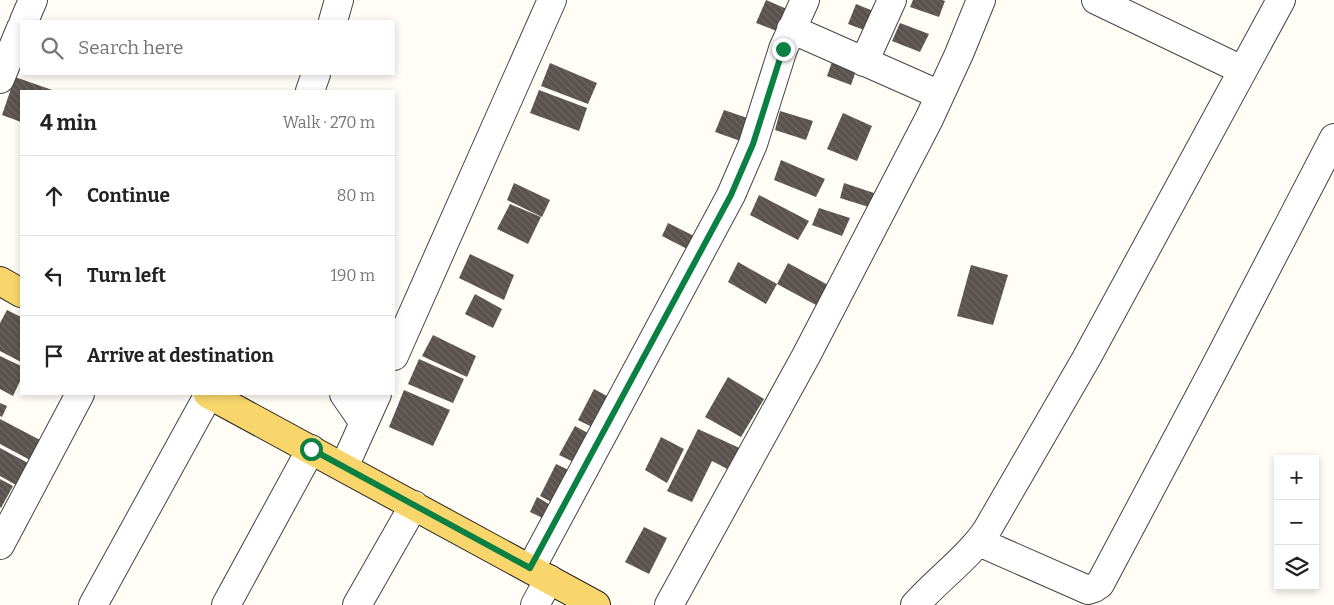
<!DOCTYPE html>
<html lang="en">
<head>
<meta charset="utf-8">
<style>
  :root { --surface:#fff; --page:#f6f6f6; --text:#222; --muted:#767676; --line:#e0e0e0 }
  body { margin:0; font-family:Bitter,serif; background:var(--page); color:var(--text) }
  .controls { position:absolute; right:15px; bottom:15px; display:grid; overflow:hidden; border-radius:0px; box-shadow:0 2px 8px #0003 }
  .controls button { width:45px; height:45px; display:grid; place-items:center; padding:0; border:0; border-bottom:1px solid var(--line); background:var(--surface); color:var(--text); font:25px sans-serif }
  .stop { position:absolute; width:15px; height:15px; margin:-11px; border:4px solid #0b8043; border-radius:50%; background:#fff }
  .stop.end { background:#0b8043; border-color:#fff; box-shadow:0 1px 5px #0008 }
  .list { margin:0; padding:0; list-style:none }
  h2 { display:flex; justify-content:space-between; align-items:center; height:65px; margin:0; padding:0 20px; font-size:21px }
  h2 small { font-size:16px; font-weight:400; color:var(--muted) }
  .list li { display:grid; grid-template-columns:32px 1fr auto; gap:15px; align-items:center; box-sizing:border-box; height:80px; padding:0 20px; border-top:1px solid var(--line) }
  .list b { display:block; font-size:19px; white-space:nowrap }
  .list em { font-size:16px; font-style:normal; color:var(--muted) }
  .icon { flex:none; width:28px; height:28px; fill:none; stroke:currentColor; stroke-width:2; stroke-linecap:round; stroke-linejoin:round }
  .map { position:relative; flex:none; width:1334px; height:605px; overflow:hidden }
  .search { position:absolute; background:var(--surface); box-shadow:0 2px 8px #0003; left:20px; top:20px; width:375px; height:55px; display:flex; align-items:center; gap:12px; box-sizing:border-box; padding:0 18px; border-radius:0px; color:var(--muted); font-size:19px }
  .panel { position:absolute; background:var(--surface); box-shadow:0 2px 8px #0003; left:20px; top:90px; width:375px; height:305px; border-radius:0px }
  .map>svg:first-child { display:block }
  .building { fill:url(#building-back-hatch) }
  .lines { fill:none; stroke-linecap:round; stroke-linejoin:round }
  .minor-casing { stroke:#444; stroke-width:30 }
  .major-casing { stroke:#222; stroke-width:30 }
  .minor { stroke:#fff; stroke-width:28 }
  .major { stroke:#f9d66b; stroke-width:28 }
  .route { stroke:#0b8043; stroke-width:6 }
</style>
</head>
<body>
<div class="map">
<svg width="1334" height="605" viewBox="0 0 1334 605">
  <defs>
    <pattern id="building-back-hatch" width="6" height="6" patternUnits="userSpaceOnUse" patternTransform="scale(1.25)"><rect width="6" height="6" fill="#5a524d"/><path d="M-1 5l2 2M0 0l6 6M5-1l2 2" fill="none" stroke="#6d6662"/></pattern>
  </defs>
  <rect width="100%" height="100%" fill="#fffdf5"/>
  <path class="building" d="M766 0 796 13 787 35 756 23Z
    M913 0H942L945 1 939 17 910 7Z
    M856 4 883 15 875 34 848 24Z
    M900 23 929 34 920 52 892 41Z
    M833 59 857 68 851 85 827 76Z
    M550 63 597 83 588 104 541 86Z
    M15 77 55 91H21V122L2 115Z
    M539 90 587 108 579 131 530 113Z
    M724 110 759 122 749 144 715 132Z
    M780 111 813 121 806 140 775 130Z
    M843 113 872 126 857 161 827 149Z
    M781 160 825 179 816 197 774 180Z
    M514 183 550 200 542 217 507 200Z
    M844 183 880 195 875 209 840 198Z
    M759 195 809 221 798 240 750 215Z
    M510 204 541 217 528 244 497 229Z
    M819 208 850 218 842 236 812 225Z
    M668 223 700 239 693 252 662 236Z
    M470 254 514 275 504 300 459 278Z
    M738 262 777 284 766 304 728 282Z
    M788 263 839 291 827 311 777 284Z
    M971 265 1008 275 993 325 957 316Z
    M475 294 502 309 493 328 465 314Z
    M7 310 21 317V362L0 351V323Z
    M433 335 476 356 467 377 422 356Z
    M0 356 21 366V379L13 396 0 389Z
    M419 359 464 379 453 403 408 384Z
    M728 377 764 399 741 437 705 417Z
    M594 389 618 402 602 432 578 420Z
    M404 390 450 410 433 446 389 427Z
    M0 403 7 406 2 417 0 416Z
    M0 419 42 441 32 461 0 444Z
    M575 426 597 438 582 466 559 455Z
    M698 429 746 451 735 473 712 461 692 502 667 491Z
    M661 437 684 449 667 483 645 470Z
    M0 448 28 463 16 485 0 476Z
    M556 464 577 474 561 507 540 496Z
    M0 479 13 486 1 508 0 507Z
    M537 497 559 510 551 522 530 512Z
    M644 527 667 538 649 574 625 562Z"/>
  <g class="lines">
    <defs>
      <path id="minor" d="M1096 0 1242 70
        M24 21 33 0
        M333 21 339 0
        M791 29 940 95
        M864 62 892 0
        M0 79 21 28
        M310 91 316 74
        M394 356 552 0
        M344 394 364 423
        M344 467 377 394
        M979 542 1088 590 1094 588 1100 584 1214 369 1334 138
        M0 545 80 394
        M531 568 731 195 753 144 783 49 805 0
        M93 605 209 394
        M226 605 311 449
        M357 605 414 505
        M535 605 549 579
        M669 605 806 356 929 119 959 54 981 0
        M915 605C937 580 969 557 987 530L1086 359 1281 0"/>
      <path id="major" d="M0 281 21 293
        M208 394 596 605"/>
    </defs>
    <use href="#minor" class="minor-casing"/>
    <use href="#major" class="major-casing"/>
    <use href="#minor" class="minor"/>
    <use href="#major" class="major"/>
  </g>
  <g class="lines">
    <path class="route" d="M311 449 530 568 731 195 753 144 783 49"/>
  </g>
</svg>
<div class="controls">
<button>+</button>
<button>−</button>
<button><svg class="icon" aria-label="layers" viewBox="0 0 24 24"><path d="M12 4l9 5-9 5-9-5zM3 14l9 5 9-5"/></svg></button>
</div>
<div class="stop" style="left:311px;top:449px"></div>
<div class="stop end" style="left:783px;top:49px"></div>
<div class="search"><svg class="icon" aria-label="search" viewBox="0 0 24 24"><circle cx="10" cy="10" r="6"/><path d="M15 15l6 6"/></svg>Search here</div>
<section class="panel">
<h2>4 min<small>Walk · 270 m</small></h2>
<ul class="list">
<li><svg class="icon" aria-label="ahead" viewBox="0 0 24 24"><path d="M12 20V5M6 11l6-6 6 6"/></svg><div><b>Continue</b></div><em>80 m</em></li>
<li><svg class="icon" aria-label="left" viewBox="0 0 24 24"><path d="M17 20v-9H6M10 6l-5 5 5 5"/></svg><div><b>Turn left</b></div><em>190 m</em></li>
<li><svg class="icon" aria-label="arrive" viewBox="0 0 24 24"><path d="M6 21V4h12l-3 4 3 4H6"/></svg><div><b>Arrive at destination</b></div></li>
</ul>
</section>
</div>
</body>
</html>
